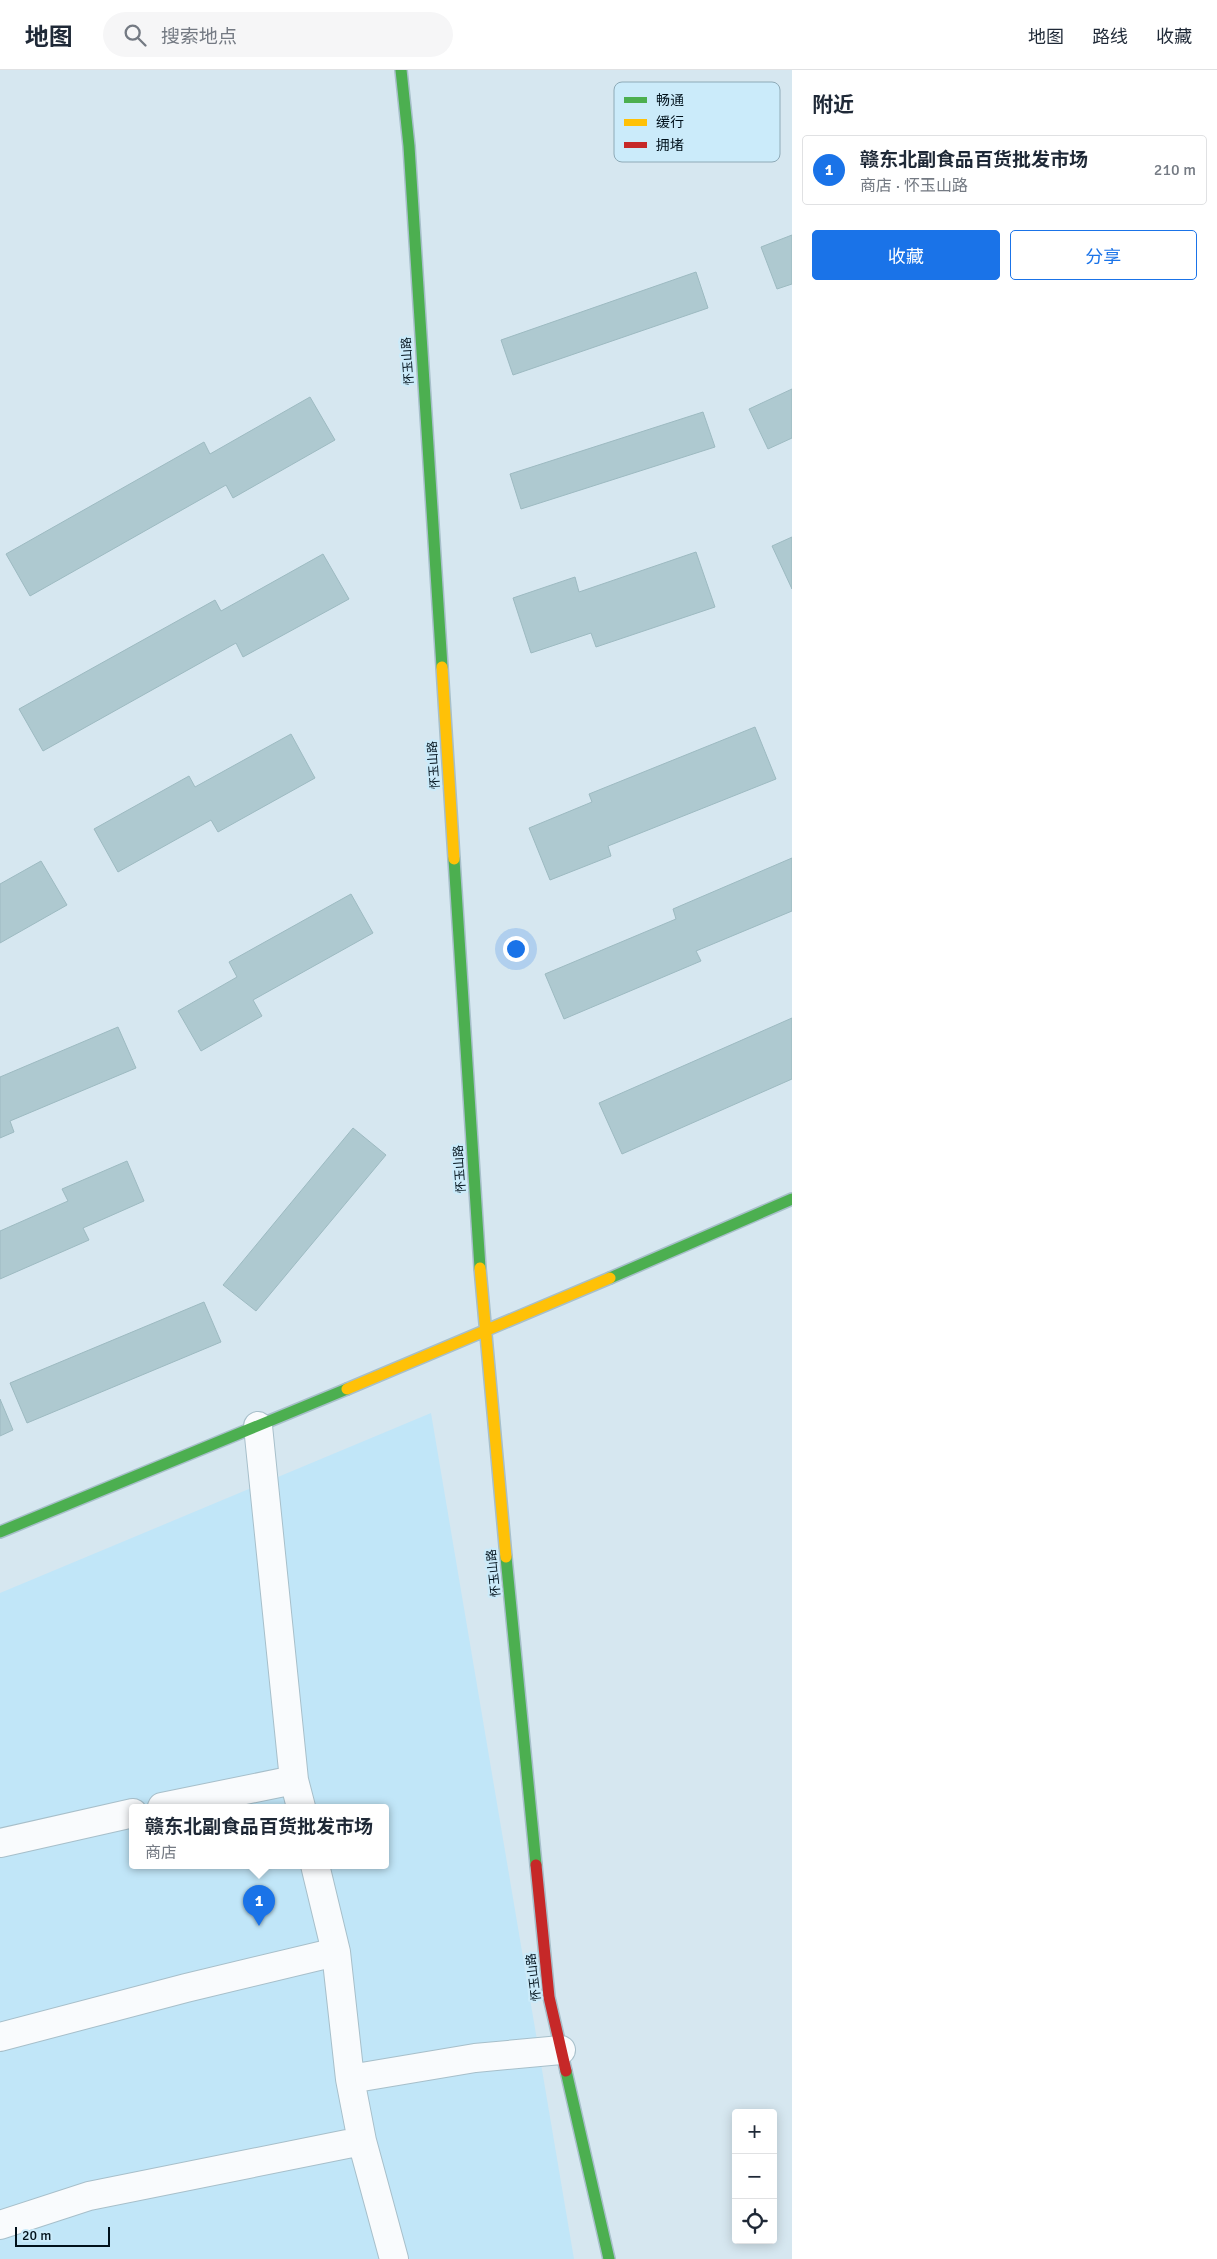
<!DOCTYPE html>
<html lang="zh">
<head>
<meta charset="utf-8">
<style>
  :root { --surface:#fff; --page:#f6f6f7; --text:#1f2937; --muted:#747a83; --line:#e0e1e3; --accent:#1a73e8 }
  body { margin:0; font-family:Signika,"Noto Sans SC",sans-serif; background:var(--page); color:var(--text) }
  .controls { position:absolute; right:15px; bottom:15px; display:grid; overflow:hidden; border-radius:5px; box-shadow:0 2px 12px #0003 }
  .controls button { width:45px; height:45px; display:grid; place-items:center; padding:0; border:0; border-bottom:1px solid var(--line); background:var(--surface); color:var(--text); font:25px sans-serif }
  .scale { position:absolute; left:15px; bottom:12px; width:95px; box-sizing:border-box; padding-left:5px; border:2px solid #00111b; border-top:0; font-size:14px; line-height:18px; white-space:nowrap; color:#00111b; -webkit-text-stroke:4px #cbebfa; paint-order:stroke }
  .you { position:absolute; left:515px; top:878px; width:18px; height:18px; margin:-12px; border:4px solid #fff; border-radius:50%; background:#1a73e8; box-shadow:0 0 0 8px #1a73e833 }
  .badge { display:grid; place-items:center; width:32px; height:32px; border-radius:50%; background:var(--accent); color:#fff; font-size:16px; font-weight:700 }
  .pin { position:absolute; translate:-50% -41px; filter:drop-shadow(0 1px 2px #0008) }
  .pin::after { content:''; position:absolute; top:26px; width:18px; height:15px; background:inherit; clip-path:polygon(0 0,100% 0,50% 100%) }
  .popup { position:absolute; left:129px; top:1734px; width:260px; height:65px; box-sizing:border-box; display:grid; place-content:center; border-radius:5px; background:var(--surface); filter:drop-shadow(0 1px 4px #0005); font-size:16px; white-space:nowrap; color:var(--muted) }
  .popup b { font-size:19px; color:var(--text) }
  .popup::after { content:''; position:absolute; left:50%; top:100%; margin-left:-10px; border:10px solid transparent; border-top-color:var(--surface) }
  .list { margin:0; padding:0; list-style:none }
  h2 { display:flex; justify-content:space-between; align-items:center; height:65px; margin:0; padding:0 20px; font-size:21px }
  h2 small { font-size:16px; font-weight:400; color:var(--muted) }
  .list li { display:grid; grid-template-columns:32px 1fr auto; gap:15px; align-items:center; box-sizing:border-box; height:70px; margin:0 10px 10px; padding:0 10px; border:1px solid var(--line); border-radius:5px }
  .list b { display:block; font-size:19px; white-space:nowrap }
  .list p { margin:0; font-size:16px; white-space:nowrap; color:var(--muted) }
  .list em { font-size:16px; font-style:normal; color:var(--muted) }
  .actions { display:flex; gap:10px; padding:15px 20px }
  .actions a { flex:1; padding:11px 0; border:1px solid var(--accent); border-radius:5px; text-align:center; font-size:18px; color:var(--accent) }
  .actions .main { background:var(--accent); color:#fff }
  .icon { flex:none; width:28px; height:28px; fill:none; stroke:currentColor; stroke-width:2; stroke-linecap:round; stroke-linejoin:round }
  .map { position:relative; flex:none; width:792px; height:2189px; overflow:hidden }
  header { display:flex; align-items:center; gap:30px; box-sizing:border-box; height:70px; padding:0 25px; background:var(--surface); border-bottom:1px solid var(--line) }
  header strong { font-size:24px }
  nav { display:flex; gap:28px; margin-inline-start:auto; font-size:18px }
  .search { width:350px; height:45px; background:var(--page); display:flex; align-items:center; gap:12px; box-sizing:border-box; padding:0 18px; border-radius:28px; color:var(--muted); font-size:19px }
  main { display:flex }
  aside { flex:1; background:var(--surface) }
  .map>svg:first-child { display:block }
  .built { fill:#c1e6f8; fill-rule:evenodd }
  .building { fill:#aec9d0; stroke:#9dbac1 }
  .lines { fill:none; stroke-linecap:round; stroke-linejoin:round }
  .street-casing { stroke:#a7bfca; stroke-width:30 }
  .fast-casing { stroke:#a7bfca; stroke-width:14 }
  .slow-casing { stroke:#a7bfca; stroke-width:14 }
  .jam-casing { stroke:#a7bfca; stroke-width:14 }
  .street { stroke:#f9fbfd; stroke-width:28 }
  .fast { stroke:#4caf50; stroke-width:11 }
  .slow { stroke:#ffc107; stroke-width:11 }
  .jam { stroke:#c62828; stroke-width:11 }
  .labels { text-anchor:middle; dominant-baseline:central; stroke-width:4.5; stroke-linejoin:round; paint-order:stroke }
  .street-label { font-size:12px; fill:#00111b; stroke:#cbebfa }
  .key { fill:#cbebfa; stroke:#8eaab7; stroke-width:1 }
  .key-label { font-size:14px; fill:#00111b }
</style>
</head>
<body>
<header>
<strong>地图</strong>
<div class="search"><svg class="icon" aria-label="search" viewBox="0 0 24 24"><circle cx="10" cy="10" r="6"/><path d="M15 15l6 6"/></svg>搜索地点</div>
<nav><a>地图</a><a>路线</a><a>收藏</a></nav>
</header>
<main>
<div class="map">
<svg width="792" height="2189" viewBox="0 0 792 2189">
  <rect width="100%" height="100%" fill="#d6e7f0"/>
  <path class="built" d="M431 1343 574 2189H0V1523ZM133 1737H385V1795H133Z"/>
  <path class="building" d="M792 165V214L777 219 761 177Z
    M696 202 708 238 513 305 501 270Z
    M792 319V368L768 379 749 339Z
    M310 327 335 370 233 428 226 415 30 526 6 484 204 372 210 384Z
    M703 342 715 377 521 439 510 404Z
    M792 467V519L772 476Z
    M696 482 715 537 596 577 591 563 531 583 513 528 575 507 579 522Z
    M323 484 349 529 243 587 236 573 43 681 19 639 215 530 221 541Z
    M755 657 776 709 608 776 611 786 550 810 529 758 592 732 589 724Z
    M291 664 315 708 218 762 211 750 118 802 94 759 189 706 195 717Z
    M792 788V841L696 881 701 891 564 949 545 904 676 849 673 839Z
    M41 791 67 835 0 873V814Z
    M351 824 373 863 253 930 262 946 201 981 178 941 237 907 229 892Z
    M792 948V1009L622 1084 599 1033Z
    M118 957 136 998 10 1051 14 1062 0 1068V1007Z
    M353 1058 386 1085 256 1241 223 1215Z
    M127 1091 144 1131 83 1158 89 1170 0 1209V1161L68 1131 62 1119Z
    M204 1232 221 1272 27 1353 10 1313Z
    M0 1329 13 1360 0 1366Z"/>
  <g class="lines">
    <defs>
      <path id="street" d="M294 1710 301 1737
        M162 1737 294 1710 258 1356
        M0 1773 133 1743
        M315 1795 336 1882 350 2009 362 2071 394 2189
        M0 1967 186 1918 336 1882
        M350 2009 475 1988 561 1980
        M0 2155 89 2126 362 2071"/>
      <path id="fast" d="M401 0 409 76 442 597
        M454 789 480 1198
        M610 1208 792 1129
        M0 1462 347 1319
        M506 1487 536 1795
        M566 2001 609 2189"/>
      <path id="slow" d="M442 597 454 789
        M480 1198 506 1487
        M347 1319 610 1208"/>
      <path id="jam" d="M536 1795 549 1927 566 2001"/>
    </defs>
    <use href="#street" class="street-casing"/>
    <use href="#fast" class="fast-casing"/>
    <use href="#slow" class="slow-casing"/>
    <use href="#jam" class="jam-casing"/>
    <use href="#street" class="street"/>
    <use href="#fast" class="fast"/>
    <use href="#slow" class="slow"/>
    <use href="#jam" class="jam"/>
  </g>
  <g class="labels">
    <g class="street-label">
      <text transform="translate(408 291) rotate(-94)">怀玉山路</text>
      <text transform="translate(434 695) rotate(-94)">怀玉山路</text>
      <text transform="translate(460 1099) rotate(-94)">怀玉山路</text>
      <text transform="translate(494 1503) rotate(-96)">怀玉山路</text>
      <text transform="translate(534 1907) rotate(-97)">怀玉山路</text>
    </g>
  </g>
  <rect x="614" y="12" width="166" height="80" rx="8" class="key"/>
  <rect x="624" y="27" width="23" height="6" fill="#4caf50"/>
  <rect x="624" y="49" width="23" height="7" fill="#ffc107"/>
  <rect x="624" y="72" width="23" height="6" fill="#c62828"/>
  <g class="key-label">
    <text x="656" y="35">畅通</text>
    <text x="656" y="57">缓行</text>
    <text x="656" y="80">拥堵</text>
  </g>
</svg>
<div class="controls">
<button>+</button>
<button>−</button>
<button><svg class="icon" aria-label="locate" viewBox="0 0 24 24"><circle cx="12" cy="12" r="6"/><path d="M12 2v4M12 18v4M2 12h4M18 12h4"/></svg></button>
</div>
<div class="scale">20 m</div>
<div class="you"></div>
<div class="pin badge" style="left:259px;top:1856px">1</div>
<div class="popup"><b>赣东北副食品百货批发市场</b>商店</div>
</div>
<aside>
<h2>附近<small></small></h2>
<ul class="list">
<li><span class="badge">1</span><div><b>赣东北副食品百货批发市场</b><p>商店 · 怀玉山路</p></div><em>210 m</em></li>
</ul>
<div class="actions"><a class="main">收藏</a><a>分享</a></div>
</aside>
</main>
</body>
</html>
